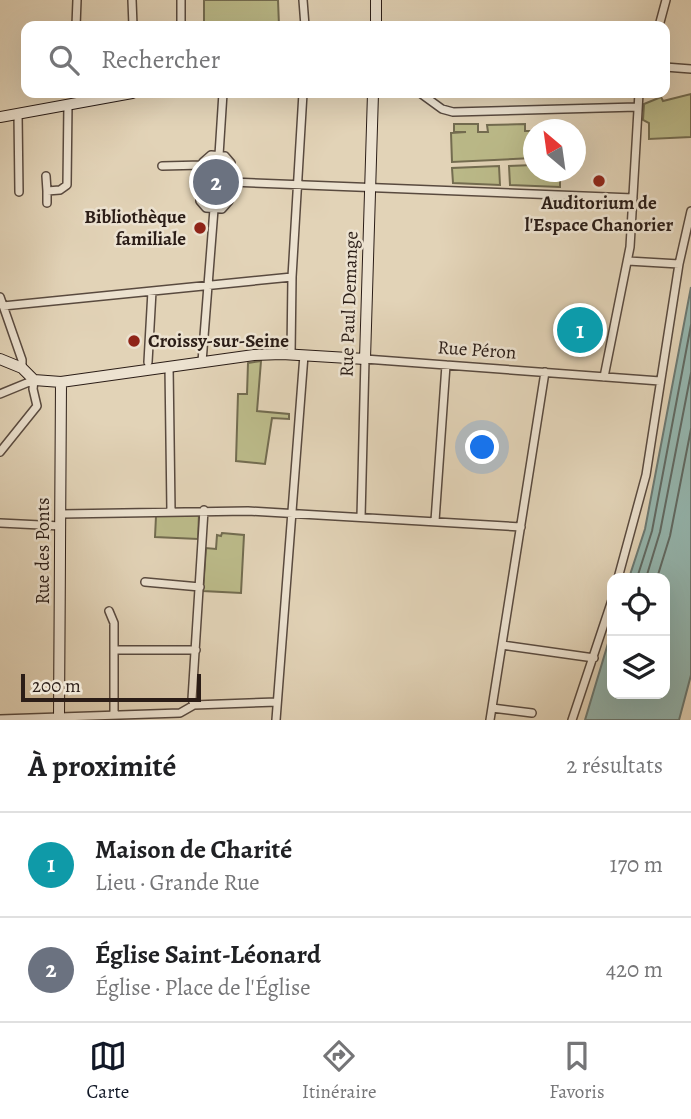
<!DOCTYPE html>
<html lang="fr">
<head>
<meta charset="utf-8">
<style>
  :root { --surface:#fff; --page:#f2f2f2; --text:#202124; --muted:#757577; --line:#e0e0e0; --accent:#111827 }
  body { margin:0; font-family:Alegreya,serif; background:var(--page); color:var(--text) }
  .controls { position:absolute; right:21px; bottom:21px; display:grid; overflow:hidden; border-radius:14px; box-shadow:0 7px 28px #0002 }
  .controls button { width:63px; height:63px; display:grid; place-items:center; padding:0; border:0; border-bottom:2px solid var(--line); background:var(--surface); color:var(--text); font:35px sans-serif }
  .compass { position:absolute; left:523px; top:119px; width:63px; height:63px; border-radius:50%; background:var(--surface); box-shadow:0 7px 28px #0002; rotate:331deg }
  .scale { position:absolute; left:21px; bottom:18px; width:180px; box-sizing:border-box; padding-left:7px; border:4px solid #2b1d17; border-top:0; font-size:19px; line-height:24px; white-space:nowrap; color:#2b1d17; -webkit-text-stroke:5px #ece2d0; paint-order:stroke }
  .you { position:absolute; left:483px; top:448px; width:24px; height:24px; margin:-18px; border:5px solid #fff; border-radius:50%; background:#1a73e8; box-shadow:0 0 0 10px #1a73e833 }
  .badge { display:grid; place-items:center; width:46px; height:46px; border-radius:50%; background:var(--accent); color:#fff; font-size:23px; font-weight:700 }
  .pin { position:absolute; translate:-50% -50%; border:4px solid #fff; box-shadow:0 2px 7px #0006 }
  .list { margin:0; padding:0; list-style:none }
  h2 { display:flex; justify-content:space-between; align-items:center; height:91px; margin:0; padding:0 28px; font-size:30px }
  h2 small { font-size:23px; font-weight:400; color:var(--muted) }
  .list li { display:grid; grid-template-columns:46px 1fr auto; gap:21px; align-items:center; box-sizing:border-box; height:105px; padding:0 28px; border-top:2px solid var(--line) }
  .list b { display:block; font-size:26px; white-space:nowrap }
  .list p { margin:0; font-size:23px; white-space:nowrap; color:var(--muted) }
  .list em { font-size:23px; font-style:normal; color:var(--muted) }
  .icon { flex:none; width:38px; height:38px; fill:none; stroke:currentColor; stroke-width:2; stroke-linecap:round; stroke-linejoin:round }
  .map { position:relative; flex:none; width:691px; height:720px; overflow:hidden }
  .search { position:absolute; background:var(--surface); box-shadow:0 7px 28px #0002; left:21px; right:21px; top:21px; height:77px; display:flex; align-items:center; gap:18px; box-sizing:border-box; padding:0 24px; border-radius:14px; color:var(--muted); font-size:26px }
  .sheet { height:301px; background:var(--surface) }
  nav { display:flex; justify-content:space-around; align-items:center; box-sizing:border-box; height:98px; border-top:2px solid var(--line); background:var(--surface); font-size:19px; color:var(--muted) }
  nav a { display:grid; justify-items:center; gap:4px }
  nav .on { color:var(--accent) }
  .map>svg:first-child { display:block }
  .green { fill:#bbba89; stroke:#736c50; stroke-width:2 }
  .water { fill:#95b7b0; stroke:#6b7973; stroke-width:2 }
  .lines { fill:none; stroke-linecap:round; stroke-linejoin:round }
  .shore { stroke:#606a64; stroke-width:2 }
  .street-casing { stroke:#594a3f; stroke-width:10 }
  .secondary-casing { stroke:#2b1d17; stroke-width:12 }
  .street { stroke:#ece2d0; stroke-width:7 }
  .secondary { stroke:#ece2d0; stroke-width:10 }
  .poi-dot { fill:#8f2418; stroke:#ece2d0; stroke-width:2.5 }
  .labels { text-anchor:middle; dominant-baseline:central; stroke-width:5; stroke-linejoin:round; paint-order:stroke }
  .poi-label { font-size:19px; font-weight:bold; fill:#2b1d17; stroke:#ece2d0 }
  .street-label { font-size:19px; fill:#2b1d17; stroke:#ece2d0 }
</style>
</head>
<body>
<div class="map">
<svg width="691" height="720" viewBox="0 0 691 720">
  <rect width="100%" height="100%" fill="#e2d3b7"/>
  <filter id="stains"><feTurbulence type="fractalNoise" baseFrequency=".00286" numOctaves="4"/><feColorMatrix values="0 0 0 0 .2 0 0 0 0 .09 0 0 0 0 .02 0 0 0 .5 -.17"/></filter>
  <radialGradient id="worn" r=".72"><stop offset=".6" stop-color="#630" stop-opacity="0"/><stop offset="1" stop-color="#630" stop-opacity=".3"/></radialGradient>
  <path class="green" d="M204 0H278L279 26H204Z
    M691 94V137L649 139V123L643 120 644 104 661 97 663 101Z
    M454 124H478V132H488L487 125 525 124V131H533V158L452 162 451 133 466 132H454Z
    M533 165 534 172H560V187L510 185 509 166Z
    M499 166 500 185 453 183 452 168Z
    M261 361 257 411 289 414V419L272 418 265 464 236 461 238 394H247L248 363Z
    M194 514H199L198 539 155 537 156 516Z
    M222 533 244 535 241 593 203 591 206 548 216 549 217 535 221 536Z"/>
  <path class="water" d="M691 287V675L679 720H585L612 630V694H665V578H629L645 529Z"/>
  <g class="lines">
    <path class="shore" d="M637 578 652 531 691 325
      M646 578 660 532 691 373
      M657 578 670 536 691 429"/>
    <defs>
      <path id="street" d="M132 0 133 26
        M181 0V26
        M303 0 305 26
        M76 26 77 0
        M659 26 666 0
        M665 67 691 69
        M420 93 442 109 453 112 637 107
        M18 114 19 192
        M211 155 225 156 231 163 229 201 222 209 206 208 200 201 203 162Z
        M219 155 223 93
        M162 166 203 165
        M46 176 47 191
        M231 182 633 198
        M47 203V191L60 190 67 185 68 104
        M628 261 679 264
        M0 297 22 360V368
        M3 306 292 277
        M291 354 292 277 303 93
        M148 362 152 291
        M202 362 214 209
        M169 366 171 511
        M604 377 630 247 639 93
        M0 394 34 380
        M0 452 37 406 33 389 34 380
        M61 514 248 511 521 527
        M361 517 365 359 660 381
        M435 521 446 365
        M0 523 61 526
        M618 578 646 475 679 264 691 211
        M145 582 200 587
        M109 611 114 623V714
        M502 645 594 658
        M114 650H196
        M194 705 192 699 204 510
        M492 708 532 713
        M0 719 180 713 194 705 277 702
        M276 720 304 355
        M490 720 545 372
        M572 720 612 600"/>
      <path id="secondary" d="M376 26V0
        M0 117 132 93
        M0 359 22 368 34 380 61 382 254 355 282 354 365 359 373 93
        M59 720 61 382"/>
    </defs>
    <use href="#street" class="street-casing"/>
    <use href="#secondary" class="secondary-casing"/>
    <use href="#street" class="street"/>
    <use href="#secondary" class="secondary"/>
  </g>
  <g class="poi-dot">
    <circle cx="599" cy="181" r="7"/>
    <circle cx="200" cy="228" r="7"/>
    <circle cx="134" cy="341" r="7"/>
  </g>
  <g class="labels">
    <g class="poi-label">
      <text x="599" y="203">Auditorium de<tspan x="599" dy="22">l'Espace Chanorier</tspan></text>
      <text x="186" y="217" text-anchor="end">Bibliothèque<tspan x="186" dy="22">familiale</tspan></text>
      <text x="148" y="341" text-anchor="start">Croissy-sur-Seine</text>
    </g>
    <g class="street-label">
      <text transform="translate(349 304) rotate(-88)">Rue Paul Demange</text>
      <text transform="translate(477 350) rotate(4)">Rue Péron</text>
      <text transform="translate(43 551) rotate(-90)">Rue des Ponts</text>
    </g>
  </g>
  <rect width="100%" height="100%" filter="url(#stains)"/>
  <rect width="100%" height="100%" fill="url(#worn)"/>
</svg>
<div class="controls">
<button><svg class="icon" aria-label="locate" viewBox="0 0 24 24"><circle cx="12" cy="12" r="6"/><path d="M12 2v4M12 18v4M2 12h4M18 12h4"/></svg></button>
<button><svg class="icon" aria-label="layers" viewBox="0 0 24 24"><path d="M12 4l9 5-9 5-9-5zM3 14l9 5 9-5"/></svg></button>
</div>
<svg class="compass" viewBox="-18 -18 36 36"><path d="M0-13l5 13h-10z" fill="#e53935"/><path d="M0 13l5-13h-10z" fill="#757577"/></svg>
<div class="scale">200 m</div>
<div class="you"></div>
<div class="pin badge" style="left:580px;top:330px;background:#0f9aa8">1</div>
<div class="pin badge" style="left:216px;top:182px;background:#6b7280">2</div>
<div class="search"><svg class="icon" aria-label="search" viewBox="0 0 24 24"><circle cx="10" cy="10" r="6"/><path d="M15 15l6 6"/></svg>Rechercher</div>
</div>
<section class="sheet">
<h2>À proximité<small>2 résultats</small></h2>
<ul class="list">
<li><span class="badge" style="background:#0f9aa8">1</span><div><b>Maison de Charité</b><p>Lieu · Grande Rue</p></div><em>170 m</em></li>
<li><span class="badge" style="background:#6b7280">2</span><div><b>Église Saint-Léonard</b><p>Église · Place de l'Église</p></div><em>420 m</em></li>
</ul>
</section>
<nav>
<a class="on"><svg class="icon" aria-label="map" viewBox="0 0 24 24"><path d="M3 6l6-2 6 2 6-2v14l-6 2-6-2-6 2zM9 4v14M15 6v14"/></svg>Carte</a>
<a><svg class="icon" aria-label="directions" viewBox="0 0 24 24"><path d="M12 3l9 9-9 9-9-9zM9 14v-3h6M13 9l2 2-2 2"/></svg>Itinéraire</a>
<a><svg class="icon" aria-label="saved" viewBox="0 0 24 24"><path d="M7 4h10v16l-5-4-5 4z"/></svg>Favoris</a>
</nav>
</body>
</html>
